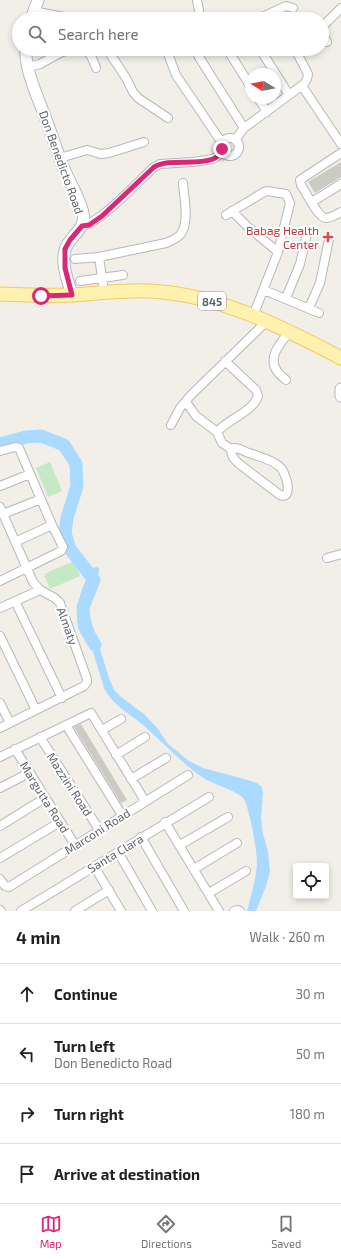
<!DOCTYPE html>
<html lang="en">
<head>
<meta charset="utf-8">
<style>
  :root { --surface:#fff; --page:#f6f6f6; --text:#202124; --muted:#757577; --line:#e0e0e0; --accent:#db2777 }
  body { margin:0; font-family:"Exo 2",sans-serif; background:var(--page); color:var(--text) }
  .controls { position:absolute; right:12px; bottom:12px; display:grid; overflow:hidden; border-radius:4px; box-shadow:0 2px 6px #0003 }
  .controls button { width:36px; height:36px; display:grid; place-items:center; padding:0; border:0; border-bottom:1px solid var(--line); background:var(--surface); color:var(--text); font:20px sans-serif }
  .compass { position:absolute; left:245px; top:68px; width:36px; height:36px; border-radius:50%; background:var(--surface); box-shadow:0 2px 6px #0003; rotate:280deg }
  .stop { position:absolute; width:12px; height:12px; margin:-9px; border:3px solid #db2777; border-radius:50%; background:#fff }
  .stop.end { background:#db2777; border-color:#fff; box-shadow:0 1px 4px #0008 }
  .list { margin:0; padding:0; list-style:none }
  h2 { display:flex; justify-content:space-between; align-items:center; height:52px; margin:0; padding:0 16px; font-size:17px }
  h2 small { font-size:13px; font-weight:400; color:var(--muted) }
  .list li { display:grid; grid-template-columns:26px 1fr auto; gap:12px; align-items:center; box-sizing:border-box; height:60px; padding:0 16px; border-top:1px solid var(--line) }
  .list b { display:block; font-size:15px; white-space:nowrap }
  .list p { margin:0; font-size:13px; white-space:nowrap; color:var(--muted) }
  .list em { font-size:13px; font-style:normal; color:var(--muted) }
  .icon { flex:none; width:22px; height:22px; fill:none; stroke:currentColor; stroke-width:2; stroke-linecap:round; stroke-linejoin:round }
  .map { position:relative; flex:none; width:341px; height:911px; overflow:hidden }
  .search { position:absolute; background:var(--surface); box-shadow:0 2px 6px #0003; left:12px; right:12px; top:12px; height:44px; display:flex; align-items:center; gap:10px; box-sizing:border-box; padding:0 14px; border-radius:22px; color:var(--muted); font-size:15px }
  .sheet { height:292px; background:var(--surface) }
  nav { display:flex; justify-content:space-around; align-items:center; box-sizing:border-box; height:56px; border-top:1px solid var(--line); background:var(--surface); font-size:11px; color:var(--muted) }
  nav a { display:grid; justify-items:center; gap:2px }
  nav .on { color:var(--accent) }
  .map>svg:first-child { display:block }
  .green { fill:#c5e8c5 }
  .water { fill:#aadaff }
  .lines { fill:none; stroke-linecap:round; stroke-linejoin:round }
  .river { stroke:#aadaff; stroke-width:13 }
  .building { fill:#cccac5 }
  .street-casing { stroke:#b5b8bc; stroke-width:10 }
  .secondary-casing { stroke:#b6babf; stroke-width:13 }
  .primary-casing { stroke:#f2c960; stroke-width:15 }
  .street { stroke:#fff; stroke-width:8 }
  .secondary { stroke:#fff; stroke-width:11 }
  .primary { stroke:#fff2af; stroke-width:13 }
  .route { stroke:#db2777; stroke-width:5 }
  .health-dot { fill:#e0444e; stroke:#fff; stroke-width:1.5 }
  .labels { text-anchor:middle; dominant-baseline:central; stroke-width:4; stroke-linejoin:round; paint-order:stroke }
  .shield { fill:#fff; stroke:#8f9295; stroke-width:1 }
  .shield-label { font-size:11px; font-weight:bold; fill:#5f6368 }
  .street-label { font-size:12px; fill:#5f6368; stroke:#fff }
  .health-label { font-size:12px; fill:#be3a42; stroke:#fff; text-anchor:end }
</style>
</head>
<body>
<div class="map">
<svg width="341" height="911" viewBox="0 0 341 911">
  <rect width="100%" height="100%" fill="#f1efe8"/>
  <path class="green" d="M50 462 62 491 48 497 36 468Z
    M74 561 80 576 50 589 44 574Z"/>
  <path class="water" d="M96 567 99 568V572L87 601V607L109 678 114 690 121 697 144 714 158 729 168 744 189 761 203 768 248 780 257 783 262 787 263 793 261 818 263 834 268 851 270 872 266 886 256 911H247C251 895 257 877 257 860 256 847 253 831 250 818 248 812 247 803 243 798 239 792 214 784 205 779 182 764 164 743 143 725 129 713 112 705 104 688L79 605C79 592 86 579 93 568Z"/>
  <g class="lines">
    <path class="river" d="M0 444 26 437 41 436 64 445 76 464 77 486 67 518 65 533 70 549 94 580 83 607 84 626 95 645"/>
  </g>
  <path class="building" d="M341 162V177L315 193 308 182Z
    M81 724 127 800 121 803 74 727Z"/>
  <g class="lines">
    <defs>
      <path id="street" d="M33 11 74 19
        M196 19 198 18 200 16 197 0
        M258 19 286 6 293 8
        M322 27 341 8
        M322 32 327 42
        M82 49C91 51 93 61 96 68
        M107 49 126 78 133 92 138 98 168 118
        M168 49 167 51 176 75 222 143
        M195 49 199 57 244 128
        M227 49 251 87
        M260 49 289 95
        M28 67 40 64 60 53 71 49
        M302 86 341 144
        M258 98 267 112
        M221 147a9 9 0 1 1 18 0a9 9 0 1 1-18 0Z
        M235 140 244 128 304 84 307 79 308 74 295 49
        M341 153 300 180 301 185C306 192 318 218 326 218 331 218 337 214 341 212
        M60 158 87 150 101 154 109 153 144 142
        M312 202 341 184
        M232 211 247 226 278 252
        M226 215 264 192 267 191 286 194 290 203 278 252 253 316
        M82 226C101 222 138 182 154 167L160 164 193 162 213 159 223 152
        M99 257 104 292
        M75 259 99 257 166 243C171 241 176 239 180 235 190 224 184 197 183 183
        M80 281 123 275
        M264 290 319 313
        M286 298 300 264 306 238
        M309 308 320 283 329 239
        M286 380C283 377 279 375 277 371 267 357 281 343 289 332
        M186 402 196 416 217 432 222 443 231 449C237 446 243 451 249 453 259 457 272 459 280 467 286 472 294 500 280 495L238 463C234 459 231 456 231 449
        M171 425 180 408 191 395 266 322
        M217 432C228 419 253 412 258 396L256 390 225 361
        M0 451 15 447 19 448 52 525 63 547 61 551 0 581
        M0 486 30 474
        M0 507 33 582 40 590 55 598 60 603 87 679V682L84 686 0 728
        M3 514 41 499
        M15 542 52 525
        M327 558 341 554
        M15 601 62 698
        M0 608 40 590
        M0 636 36 710
        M0 703 10 723
        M66 725 122 815
        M102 730 121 719
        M40 737 100 831
        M15 749 75 845
        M116 755 145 737
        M0 757 91 713 145 801
        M131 779 166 758
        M0 788 29 773
        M165 822 219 911
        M0 826 45 798
        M141 837 184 911
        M180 845 228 817
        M118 852 152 911
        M0 858 60 822
        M94 866 121 911
        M194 869 237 843
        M0 879 5 886 9 887 188 775
        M209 893 246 871
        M0 910 1 911
        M21 911 209 797
        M75 911 109 890
        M234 911 238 910 240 911"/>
      <path id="secondary" d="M31 19 38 0
        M26 49C24 70 41 104 48 125 54 140 58 156 65 171 71 185 80 199 83 213 87 229 69 236 65 250 61 265 68 281 72 295
        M341 389V396"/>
      <path id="primary" d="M0 294C24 295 48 296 73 295 99 293 125 290 151 291 220 295 282 327 341 358"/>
    </defs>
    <use href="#street" class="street-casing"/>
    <use href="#secondary" class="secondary-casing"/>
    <use href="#primary" class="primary-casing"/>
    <use href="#street" class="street"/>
    <use href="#secondary" class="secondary"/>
    <use href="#primary" class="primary"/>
  </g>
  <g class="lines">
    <path class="route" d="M41 296 72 295 65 268V249L70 240 82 226 89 225 102 216 154 167C169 158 196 166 213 159 216 158 220 154 223 152L222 149"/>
  </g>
  <path class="health-dot" d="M326 231h4v4h4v4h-4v4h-4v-4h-4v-4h4z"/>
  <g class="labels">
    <rect class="shield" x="198" y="292" width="28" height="18" rx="3"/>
    <g class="shield-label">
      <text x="212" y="301">845</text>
    </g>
    <g class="street-label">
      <text transform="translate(62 162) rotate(70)">Don Benedicto Road</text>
      <text transform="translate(68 626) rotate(70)">Almaty</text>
      <text transform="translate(70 784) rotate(57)">Mazzini Road</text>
      <text transform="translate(45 797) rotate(58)">Margutta Road</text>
      <text transform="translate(97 831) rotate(-32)">Marconi Road</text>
      <text transform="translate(115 853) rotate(-31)">Santa Clara</text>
    </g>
    <g class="health-label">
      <text x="319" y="230">Babag Health<tspan x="319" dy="14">Center</tspan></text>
    </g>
  </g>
</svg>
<div class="controls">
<button><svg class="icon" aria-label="locate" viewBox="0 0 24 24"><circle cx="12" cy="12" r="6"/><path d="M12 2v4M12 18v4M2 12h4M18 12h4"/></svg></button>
</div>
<svg class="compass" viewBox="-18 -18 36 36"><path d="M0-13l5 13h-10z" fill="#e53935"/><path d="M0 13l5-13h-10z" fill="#757577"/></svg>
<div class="stop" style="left:41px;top:296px"></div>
<div class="stop end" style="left:222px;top:149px"></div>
<div class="search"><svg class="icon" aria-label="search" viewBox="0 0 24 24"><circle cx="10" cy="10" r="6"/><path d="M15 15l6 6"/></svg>Search here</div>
</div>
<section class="sheet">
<h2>4 min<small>Walk · 260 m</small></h2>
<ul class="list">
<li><svg class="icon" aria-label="ahead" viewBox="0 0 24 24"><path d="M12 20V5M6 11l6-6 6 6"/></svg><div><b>Continue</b></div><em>30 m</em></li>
<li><svg class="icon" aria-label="left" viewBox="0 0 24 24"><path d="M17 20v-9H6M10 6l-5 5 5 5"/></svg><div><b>Turn left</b><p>Don Benedicto Road</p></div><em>50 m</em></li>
<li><svg class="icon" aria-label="right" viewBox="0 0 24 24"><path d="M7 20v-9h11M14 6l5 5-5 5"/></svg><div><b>Turn right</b></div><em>180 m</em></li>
<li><svg class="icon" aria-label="arrive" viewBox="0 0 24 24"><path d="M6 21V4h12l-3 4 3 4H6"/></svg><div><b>Arrive at destination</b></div></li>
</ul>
</section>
<nav>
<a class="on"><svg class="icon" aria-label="map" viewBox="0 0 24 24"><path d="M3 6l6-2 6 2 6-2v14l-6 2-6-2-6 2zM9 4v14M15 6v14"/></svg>Map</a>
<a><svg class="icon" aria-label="directions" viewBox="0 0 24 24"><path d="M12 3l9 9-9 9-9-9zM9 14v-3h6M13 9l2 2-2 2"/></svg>Directions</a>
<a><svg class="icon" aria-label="saved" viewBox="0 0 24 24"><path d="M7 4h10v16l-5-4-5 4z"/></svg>Saved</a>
</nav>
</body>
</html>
